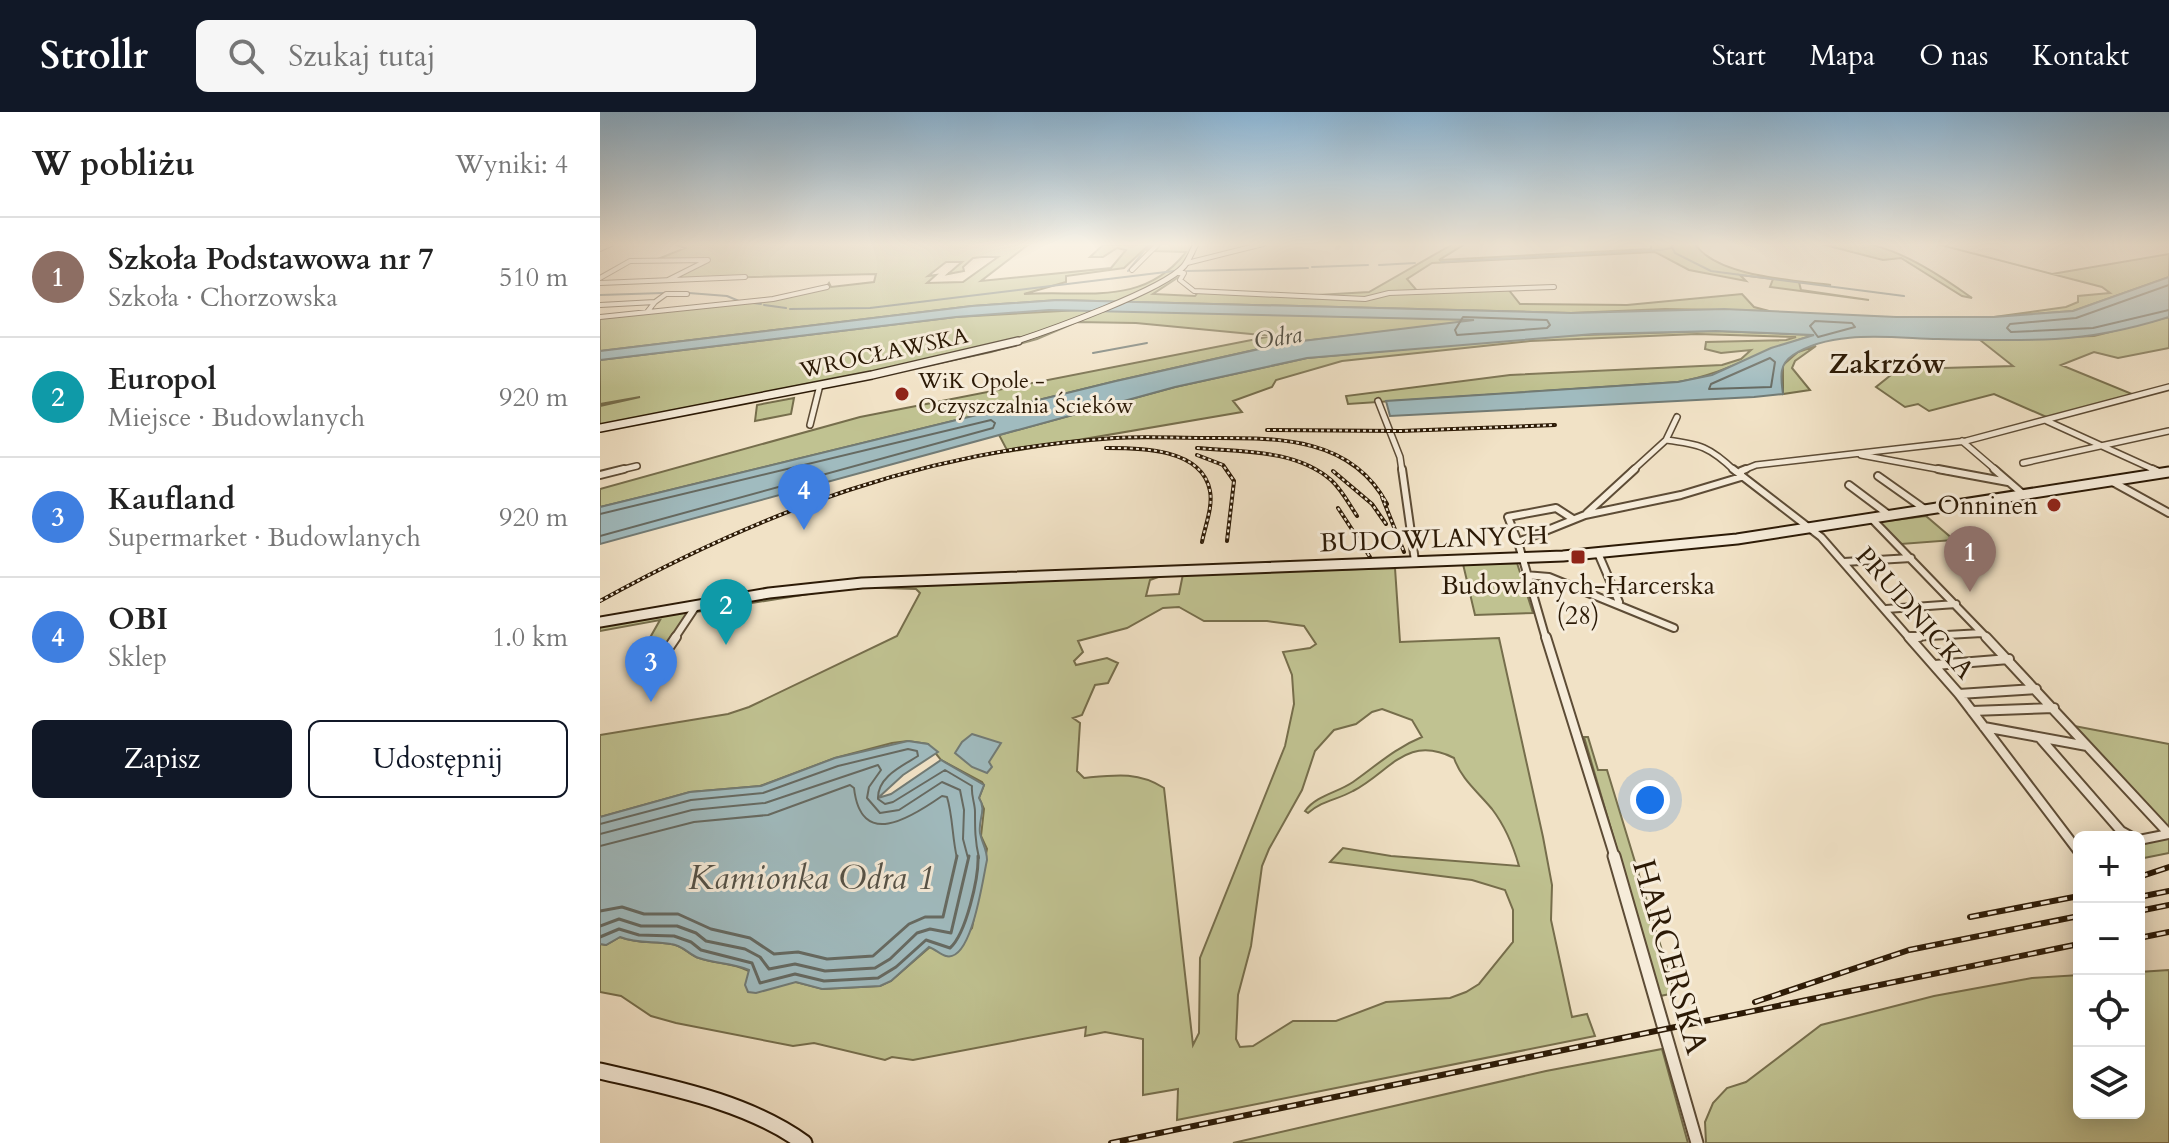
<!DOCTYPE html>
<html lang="pl">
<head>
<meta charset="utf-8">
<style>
  :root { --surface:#fff; --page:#f6f6f6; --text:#222; --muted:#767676; --line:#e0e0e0; --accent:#111827 }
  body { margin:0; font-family:Cardo,serif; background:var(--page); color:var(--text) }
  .controls { position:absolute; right:24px; bottom:24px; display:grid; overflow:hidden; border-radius:12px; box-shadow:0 4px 20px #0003 }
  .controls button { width:72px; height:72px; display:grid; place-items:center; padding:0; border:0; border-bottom:2px solid var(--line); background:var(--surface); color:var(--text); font:40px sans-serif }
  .you { position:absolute; left:1050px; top:688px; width:28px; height:28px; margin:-20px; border:6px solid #fff; border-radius:50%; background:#1a73e8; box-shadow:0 0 0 12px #1a73e833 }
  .badge { display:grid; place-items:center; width:52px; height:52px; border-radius:50%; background:var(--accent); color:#fff; font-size:26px; font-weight:700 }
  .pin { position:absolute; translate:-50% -66px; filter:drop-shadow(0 2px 4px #0008) }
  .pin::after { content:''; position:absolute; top:42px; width:28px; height:24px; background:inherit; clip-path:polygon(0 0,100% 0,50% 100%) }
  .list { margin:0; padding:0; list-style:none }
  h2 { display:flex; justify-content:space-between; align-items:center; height:104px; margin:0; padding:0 32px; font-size:34px }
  h2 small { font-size:26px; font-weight:400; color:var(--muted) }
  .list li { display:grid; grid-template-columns:52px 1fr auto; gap:24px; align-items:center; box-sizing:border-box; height:120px; padding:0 32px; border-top:2px solid var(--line) }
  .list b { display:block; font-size:30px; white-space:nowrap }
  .list p { margin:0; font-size:26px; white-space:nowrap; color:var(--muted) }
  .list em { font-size:26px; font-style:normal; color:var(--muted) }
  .actions { display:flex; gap:16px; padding:24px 32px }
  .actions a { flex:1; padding:18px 0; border:2px solid var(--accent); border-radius:12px; text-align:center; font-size:28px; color:var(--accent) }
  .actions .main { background:var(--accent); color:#fff }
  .icon { flex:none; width:44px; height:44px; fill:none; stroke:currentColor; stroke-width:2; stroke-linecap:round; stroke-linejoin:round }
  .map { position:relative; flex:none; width:1569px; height:1031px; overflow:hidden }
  header { display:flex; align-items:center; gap:48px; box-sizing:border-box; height:112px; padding:0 40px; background:var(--accent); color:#fff }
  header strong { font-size:38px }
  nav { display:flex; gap:44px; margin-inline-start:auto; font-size:28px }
  .search { width:560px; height:72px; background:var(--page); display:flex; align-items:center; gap:20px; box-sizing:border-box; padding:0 28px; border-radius:12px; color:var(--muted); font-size:30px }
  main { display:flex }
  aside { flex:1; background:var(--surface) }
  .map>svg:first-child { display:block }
  .green { fill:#c0c291; stroke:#766e4c; stroke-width:2; fill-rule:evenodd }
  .water { fill:#a0bbbf; stroke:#727b75; stroke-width:2 }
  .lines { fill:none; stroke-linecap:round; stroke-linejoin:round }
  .shore-far1 { stroke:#666a62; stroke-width:2 }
  .shore { stroke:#666a62; stroke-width:3 }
  .stream { stroke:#727b75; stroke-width:2 }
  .street-far4-casing { stroke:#5d4c36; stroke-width:6 }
  .street-far3-casing { stroke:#5d4c36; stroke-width:8 }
  .street-far2-casing { stroke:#5d4c36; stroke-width:10 }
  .street-far1-casing { stroke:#5d4c36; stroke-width:12 }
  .street-casing { stroke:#5d4c36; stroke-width:15 }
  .secondary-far3-casing { stroke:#2c1a06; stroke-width:7 }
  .secondary-far2-casing { stroke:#2c1a06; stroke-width:10 }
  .secondary-far1-casing { stroke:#2c1a06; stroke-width:13 }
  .secondary-casing { stroke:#2c1a06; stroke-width:19 }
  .street-far4 { stroke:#f6ecda; stroke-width:4 }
  .street-far3 { stroke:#f6ecda; stroke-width:5 }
  .street-far2 { stroke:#f6ecda; stroke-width:6 }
  .street-far1 { stroke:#f6ecda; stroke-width:8 }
  .street { stroke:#f6ecda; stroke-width:11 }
  .secondary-far3 { stroke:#f6ecda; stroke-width:5 }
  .secondary-far2 { stroke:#f6ecda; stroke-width:7 }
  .secondary-far1 { stroke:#f6ecda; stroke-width:9 }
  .secondary { stroke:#f6ecda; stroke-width:15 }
  .rail-far1-casing { stroke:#2c1a06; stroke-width:4 }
  .rail-casing { stroke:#2c1a06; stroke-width:6 }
  .rail-far1 { stroke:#f6ecda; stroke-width:2; stroke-dasharray:3; stroke-linecap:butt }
  .rail { stroke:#f6ecda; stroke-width:3; stroke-dasharray:9; stroke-linecap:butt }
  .poi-dot { fill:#8f2418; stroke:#f6ecda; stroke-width:3 }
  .labels { text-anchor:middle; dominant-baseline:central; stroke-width:6; stroke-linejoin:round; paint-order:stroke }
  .far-street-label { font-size:22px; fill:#2c1a06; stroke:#f6ecda }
  .far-poi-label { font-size:22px; fill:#2c1a06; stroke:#f6ecda; text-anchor:start }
  .far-water-label { font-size:24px; font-style:italic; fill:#555247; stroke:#f6ecda }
  .poi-label { font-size:26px; fill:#2c1a06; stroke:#f6ecda; text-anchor:end }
  .street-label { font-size:26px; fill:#2c1a06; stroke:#f6ecda }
  .far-district-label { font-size:28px; font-weight:bold; fill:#2c1a06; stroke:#f6ecda }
  .near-street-label { font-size:32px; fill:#2c1a06; stroke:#f6ecda }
  .near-water-label { font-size:34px; font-style:italic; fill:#555247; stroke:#f6ecda }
</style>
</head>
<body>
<header>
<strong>Strollr</strong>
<div class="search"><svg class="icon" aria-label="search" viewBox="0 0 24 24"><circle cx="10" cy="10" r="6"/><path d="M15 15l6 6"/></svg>Szukaj tutaj</div>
<nav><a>Start</a><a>Mapa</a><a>O nas</a><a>Kontakt</a></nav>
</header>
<main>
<aside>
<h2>W pobliżu<small>Wyniki: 4</small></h2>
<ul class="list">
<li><span class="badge" style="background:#8d6e63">1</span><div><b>Szkoła Podstawowa nr 7</b><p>Szkoła · Chorzowska</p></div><em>510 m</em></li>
<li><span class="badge" style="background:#0f9aa8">2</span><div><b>Europol</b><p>Miejsce · Budowlanych</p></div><em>920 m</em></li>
<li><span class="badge" style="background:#3f7fe0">3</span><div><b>Kaufland</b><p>Supermarket · Budowlanych</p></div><em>920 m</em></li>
<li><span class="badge" style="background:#3f7fe0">4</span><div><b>OBI</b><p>Sklep</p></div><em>1.0 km</em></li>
</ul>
<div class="actions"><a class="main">Zapisz</a><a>Udostępnij</a></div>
</aside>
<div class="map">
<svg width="1569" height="1031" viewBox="0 0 1569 1031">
  <rect width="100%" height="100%" fill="#f1e2c6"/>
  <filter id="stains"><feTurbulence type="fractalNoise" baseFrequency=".0025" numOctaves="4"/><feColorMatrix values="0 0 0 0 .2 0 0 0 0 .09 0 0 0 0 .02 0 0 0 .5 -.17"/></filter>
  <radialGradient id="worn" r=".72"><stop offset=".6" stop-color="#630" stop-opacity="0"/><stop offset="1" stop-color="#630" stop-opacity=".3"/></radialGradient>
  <path class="green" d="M74 132H429L381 169 511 156 526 138 517 136 503 145H490L503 133 550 132 524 156 466 164V170L424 182C487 178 543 195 586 140L555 139 561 132H594L578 162 580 164 553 182 595 184 599 179 700 184 769 180 853 132H865L839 148 1030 138 1051 137V132H1095C1117 165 1195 168 1231 173L1199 170 1201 178 1269 188 1170 175 1173 167 1140 163 1146 169 1089 158 1055 140 832 151 807 167 818 180 908 177 920 192 1027 193 1142 182 1154 195 1169 199 1065 197 971 201 458 188 372 194 0 239V205L179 186 226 175 229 171 231 175 274 170 276 162 71 167 107 148 58 147 85 136ZM382 145H398L363 170 327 171 336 163 328 164 346 150H362L348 162 364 159 363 155 373 146Z
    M1221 132C1236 132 1251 130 1266 132 1301 137 1344 166 1372 186L1362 184 1301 146 1283 148Z
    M1337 132 1452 162 1569 142V165L1473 199 1394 205 1466 195 1478 190V184L1510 181 1502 175Z
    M498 197 884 208 686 231 516 269 0 395V377L260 305 672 224 536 211 477 210 437 227 391 240 232 274 418 228 322 251 0 313V294L40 285 0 292V248L356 205Z
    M1569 205V236L1518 246 1494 240 1461 253 1537 284 1451 307 1394 282 1329 299 1318 292 1305 295 1276 275 1296 259 1308 257 1413 254 1380 228 1494 224Z
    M1116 219 1214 223C1167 236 1126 262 1078 270L748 292 746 284 910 263 1122 253 1141 247 1151 238 1121 241 1105 237 1106 230 1186 228 1196 225 1097 222 930 229 742 249 676 268 672 275 633 289 642 300 408 340 399 323 575 275 707 246 951 224Z
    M1216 234 1195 249 1192 256 1210 278 1183 282V253L1198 240Z
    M194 286 191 302 155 309 157 293Z
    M1326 404 1354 428 1301 432 1279 410Z
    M917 451 933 501 875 503 863 452Z
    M795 456 800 530 899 526 943 725 952 773 951 808 972 905 987 902 995 924 577 1008 578 977 543 983V927L505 920 485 924 486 915 313 948 292 945 285 948 214 931 193 934 76 911 51 904 21 884 0 880V832L6 833 20 825C38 832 52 829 71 832 83 833 89 843 99 846 116 852 131 850 149 859V866L196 870 223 877 280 874 291 869 330 835 347 844 372 816 387 737 381 724 384 697 379 686 384 673 382 670 341 648 328 632 308 629 292 631 235 646 160 674 90 680 0 705V623L128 602 149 595 297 524 320 481 316 477 252 475 96 500 91 501 65 541 39 545 60 508 0 519V510L205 476 562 459 561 464 550 468 546 484 579 482 583 462ZM579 495 604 509H667L704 514 716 532 710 536 683 540 692 563 694 592 685 634 600 846 599 921 593 933 564 676C538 659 514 663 484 666L477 659 480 611 473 606 482 603 495 573 508 571 518 551 507 546 476 553 474 549 483 540 478 529 527 516 563 496ZM782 597 812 608 822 625C795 636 777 653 753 670 737 681 717 683 705 699L708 701C723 688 737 688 753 679 790 660 806 622 854 646 861 667 878 680 892 697 905 714 913 733 919 754L791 744 743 736 730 750 872 768 905 778 913 798V830L879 872 866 880 850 886 786 890 736 909H693L653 934 640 935 636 927 638 883 651 834 662 754 669 737 702 678 715 639 734 618 756 612 772 600Z
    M1469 613 1569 632V741L1539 747V729L1568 722Z
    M984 625H988L998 658H1007L1075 881 1060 884Z
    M1569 858V1031H1106L1105 1010 1113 991 1127 976 1146 970 1221 913 1334 884 1432 866 1479 863V1001H1539V860Z
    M1062 937 1088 1031H633L946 959Z"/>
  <path class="water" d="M1569 165V205C1531 217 1495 225 1455 227 1416 229 1376 228 1338 227 1292 226 1233 217 1193 243 1178 253 1181 266 1183 282L1154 285 790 304 786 289 1078 270 1112 263 1171 236 1214 223 1116 219 994 222 707 246 575 275 0 432V395L516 269 686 231 874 208 449 198 356 205 0 248V239L372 194 458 188 971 201 1124 197 1296 205H1394L1473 199Z
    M372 622 401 631 389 650 392 655 387 661 372 655 355 641 362 630Z
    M308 629 328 632 338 640 303 663 278 686 291 682 341 648 384 673 379 686C387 698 378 707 380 721 382 731 387 737 387 748 383 765 372 851 346 844 341 843 335 837 329 835L291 869 280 874 222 877 196 870 156 881 148 880 145 873 149 858C131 850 115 852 99 846 89 843 83 833 71 832 52 829 38 832 20 825L6 833 0 832V705L90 680 161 674 235 646Z"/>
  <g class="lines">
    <path class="shore-far1" d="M1569 173 1476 206 1410 212 1407 216 1411 220 1493 216 1569 198
      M863 205 947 208 950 213 947 216 857 223 855 218Z
      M1215 209 1252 211 1255 215 1218 225 1210 214Z
      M1170 246 1175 250 1171 275 1109 277 1111 272Z
      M0 402 391 308 395 311 393 316 0 424
      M0 712 91 688 163 681 238 654 308 637 317 639 318 644C302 654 277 665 278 687L285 692 293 690 345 658 372 674C371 684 375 691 375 700 375 717 375 729 379 746
      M0 722 92 698 165 691 278 653 281 658 269 675 267 686 280 701 299 698 342 670 360 678 364 698 363 727 368 746
      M0 734 94 710 168 703 250 673 254 676C261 737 309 707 342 684L347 685C353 705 352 725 357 746"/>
    <path class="shore" d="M0 799 22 795 44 802H78L111 817 150 826 174 842 198 840 227 847 273 844 309 812 325 805H343L357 744
      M0 814 19 807 41 814H77L96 821 106 829 145 837 160 845 169 857 195 852 225 859 275 856 290 847 317 821 330 817 351 821 369 744
      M0 825 19 817 39 823 74 824 91 830 101 838 152 851 160 871 195 862 224 869 278 866 296 855 326 828 350 836C366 822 379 765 378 744"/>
    <path class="stream" d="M1072 135 1075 141 1111 159 1304 184
      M546 138 552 132
      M841 150 1061 138 1071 136 1072 132
      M779 153 815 151
      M712 155 768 153
      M528 159 544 139
      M587 159 708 156
      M89 181 127 184 139 189
      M0 183 63 181
      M153 191 161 192
      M164 193 186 196
      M190 197 270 196 574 159
      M493 241 547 231"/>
    <defs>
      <path id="street-far4" d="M0 137 11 132
        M587 151 663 132
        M532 158 558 132
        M578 161H584L580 168 594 179 765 187 789 181 954 175
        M0 166 30 149 108 148 68 168
        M0 171 145 165
        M55 190 66 182H87
        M0 193 55 190 47 200
        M0 205 173 187 227 175"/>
      <path id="street-far3" d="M778 289 800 345 802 359
        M1447 309 1557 359
        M210 313 220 273
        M1066 328C1100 332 1110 335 1135 359
        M1362 329 1397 359
        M1261 343 1348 359
        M1423 351 1569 319
        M16 359 37 354
        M1032 359 1066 328 1077 305
        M1141 359 1156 353 1366 329 1569 275"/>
      <path id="street-far2" d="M802 357 815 449
        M1133 357 1221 425 1310 527
        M1338 357 1408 370
        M1394 357 1424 383
        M1552 357 1561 361
        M0 363 24 357
        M1278 364 1326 398
        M1141 365V359L1146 357
        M1511 369 1569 401
        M1249 373 1289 403
        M987 401 1035 357
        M1271 406 1388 527
        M918 430 908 405 956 396 973 407
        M998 441 1019 490
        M1244 450 1311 446
        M925 463 949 465 1074 516
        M1286 497 1356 492
        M1311 525 1382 521
        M74 527 96 494
        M946 527 918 430 985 403 1081 383 1141 365"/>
      <path id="street-far1" d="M946 525 1015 746
        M1309 525 1359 582 1479 740
        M1311 525H1319
        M1386 525 1569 722
        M1335 553 1409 547
        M49 565 76 525
        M1359 582 1436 577
        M1372 599 1454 596
        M1384 615 1487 634
        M1440 626 1521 719 1532 725
        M1539 728 1569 722"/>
      <path id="street" d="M1014 744 1097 1031"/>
      <path id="secondary-far3" d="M411 231C445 220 564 178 584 154 589 148 592 139 596 132"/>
      <path id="secondary-far2" d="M0 316 272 263 418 229"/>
      <path id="secondary-far1" d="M0 510 169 481 262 471 963 444 1137 427 1569 360"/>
      <path id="secondary" d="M0 959C68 975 146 989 204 1031"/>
    </defs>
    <use href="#street-far4" class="street-far4-casing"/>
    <use href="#street-far3" class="street-far3-casing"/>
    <use href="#street-far2" class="street-far2-casing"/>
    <use href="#street-far1" class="street-far1-casing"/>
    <use href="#street" class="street-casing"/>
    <use href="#secondary-far3" class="secondary-far3-casing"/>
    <use href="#secondary-far2" class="secondary-far2-casing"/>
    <use href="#secondary-far1" class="secondary-far1-casing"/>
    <use href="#secondary" class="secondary-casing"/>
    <use href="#street-far4" class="street-far4"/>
    <use href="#street-far3" class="street-far3"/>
    <use href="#street-far2" class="street-far2"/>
    <use href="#street-far1" class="street-far1"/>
    <use href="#street" class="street"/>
    <use href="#secondary-far3" class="secondary-far3"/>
    <use href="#secondary-far2" class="secondary-far2"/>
    <use href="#secondary-far1" class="secondary-far1"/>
    <use href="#secondary" class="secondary"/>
    <defs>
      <path id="rail-far1" d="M667 318 801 319 955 313
        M506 336C540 336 602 336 610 379 613 395 605 414 602 430
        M597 336C641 340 695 337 731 368 742 378 749 392 757 404
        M597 343 623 353 634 369 627 429
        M733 359 772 392 786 412
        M782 385 804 440
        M738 396 770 445
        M0 489C163 399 327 338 515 326 545 324 575 326 605 326 675 326 750 323 787 392"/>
      <path id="rail" d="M1539 765 1569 755
        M1539 785 1569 779
        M1539 799 1569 793
        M1370 805 1479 784
        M1539 826 1569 820
        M1155 890 1309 838 1479 804
        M511 1031 1479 832"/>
    </defs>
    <use href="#rail-far1" class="rail-far1-casing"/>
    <use href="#rail" class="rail-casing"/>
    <use href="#rail-far1" class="rail-far1"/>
    <use href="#rail" class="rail"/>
  </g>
  <linearGradient id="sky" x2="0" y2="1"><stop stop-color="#8bb7d8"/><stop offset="0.48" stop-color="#f9f2e5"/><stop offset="1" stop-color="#f9f2e5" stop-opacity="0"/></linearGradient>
  <rect width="1569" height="276" fill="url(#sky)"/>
  <g class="poi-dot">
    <circle cx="302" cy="282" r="8"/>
    <circle cx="1454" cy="393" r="8"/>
    <rect x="970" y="437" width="16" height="16" rx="4"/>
  </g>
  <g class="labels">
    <g class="far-street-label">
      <text transform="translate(284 241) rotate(-12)">WROCŁAWSKA</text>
    </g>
    <g class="far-poi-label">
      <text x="318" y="269">WiK Opole -<tspan x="318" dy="25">Oczyszczalnia Ścieków</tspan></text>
    </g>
    <g class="far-water-label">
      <text transform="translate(678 226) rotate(-9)">Odra</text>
    </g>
    <g class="poi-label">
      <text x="1438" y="393">Onninen</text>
      <text x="978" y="473" text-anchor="middle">Budowlanych-Harcerska<tspan x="978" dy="30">(28)</tspan></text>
    </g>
    <g class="street-label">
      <text transform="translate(834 427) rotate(-2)">BUDOWLANYCH</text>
      <text transform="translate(1315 501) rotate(49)">PRUDNICKA</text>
    </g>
    <g class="far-district-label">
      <text x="1287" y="252">Zakrzów</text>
    </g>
    <g class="near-street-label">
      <text transform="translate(1070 845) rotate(74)">HARCERSKA</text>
    </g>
    <g class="near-water-label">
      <text x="211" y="766">Kamionka Odra 1</text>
    </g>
  </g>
  <rect width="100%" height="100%" filter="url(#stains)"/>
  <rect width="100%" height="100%" fill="url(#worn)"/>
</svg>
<div class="controls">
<button>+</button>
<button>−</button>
<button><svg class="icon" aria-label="locate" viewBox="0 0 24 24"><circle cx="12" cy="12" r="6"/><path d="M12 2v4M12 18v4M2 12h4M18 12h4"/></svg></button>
<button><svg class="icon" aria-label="layers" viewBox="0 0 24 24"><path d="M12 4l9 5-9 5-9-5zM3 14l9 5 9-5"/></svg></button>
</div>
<div class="you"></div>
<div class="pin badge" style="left:1370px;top:480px;background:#8d6e63">1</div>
<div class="pin badge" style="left:126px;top:533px;background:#0f9aa8">2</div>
<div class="pin badge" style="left:51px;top:590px;background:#3f7fe0">3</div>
<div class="pin badge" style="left:204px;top:418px;background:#3f7fe0">4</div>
</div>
</main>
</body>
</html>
